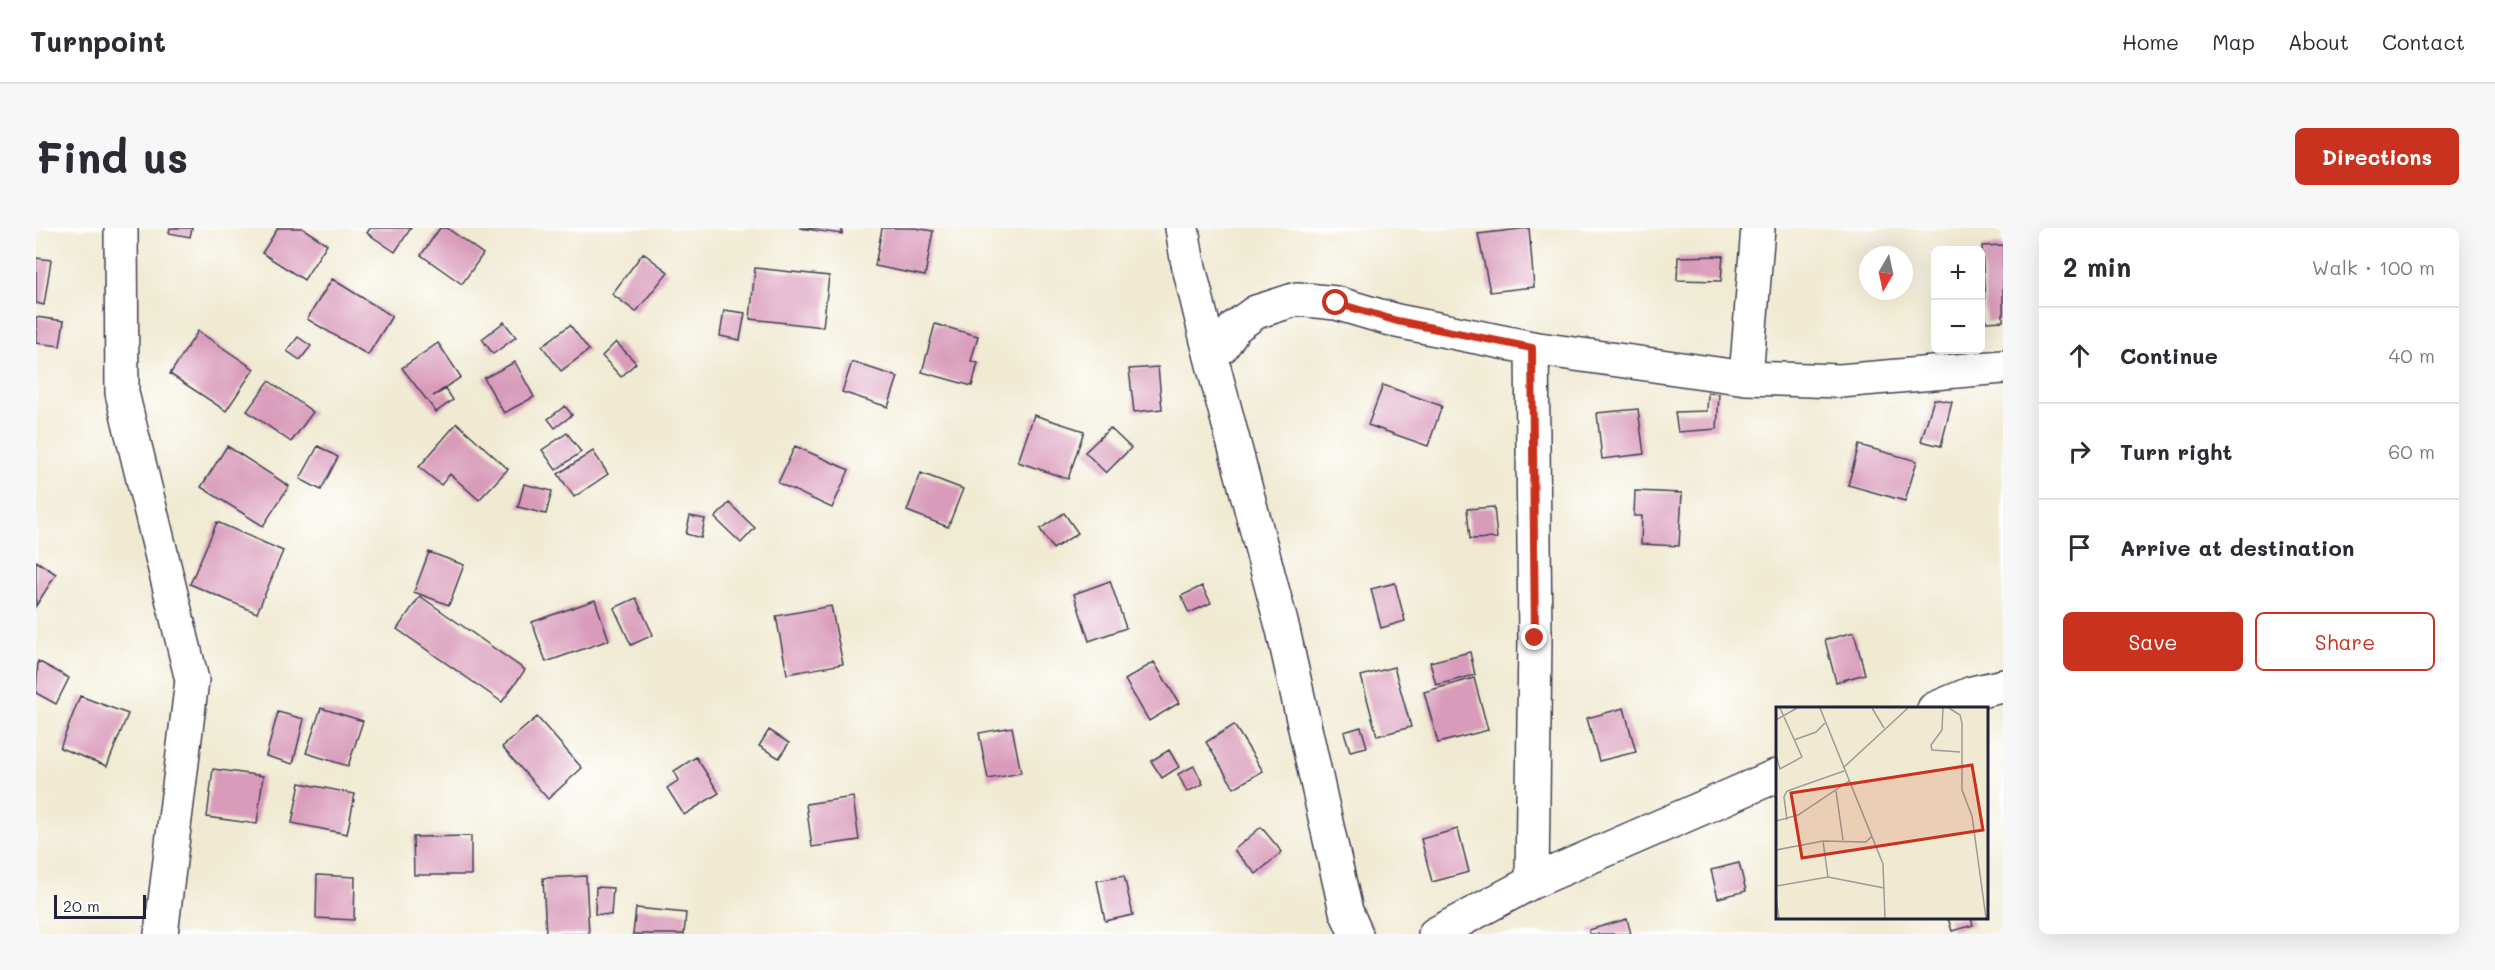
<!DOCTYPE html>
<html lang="en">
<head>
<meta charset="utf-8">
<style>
  :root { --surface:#fff; --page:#f7f7f7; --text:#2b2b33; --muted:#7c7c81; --line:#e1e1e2; --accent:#c8321e }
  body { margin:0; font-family:Mali,sans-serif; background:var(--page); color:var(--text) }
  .controls { position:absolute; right:18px; top:18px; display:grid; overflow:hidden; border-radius:9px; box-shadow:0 6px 24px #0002 }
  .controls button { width:54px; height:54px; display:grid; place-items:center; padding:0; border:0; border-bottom:2px solid var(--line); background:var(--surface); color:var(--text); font:30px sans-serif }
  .compass { position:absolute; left:1823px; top:18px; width:54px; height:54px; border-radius:50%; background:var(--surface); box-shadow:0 6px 24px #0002; rotate:189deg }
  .scale { position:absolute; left:18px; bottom:15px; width:92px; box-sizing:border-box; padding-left:6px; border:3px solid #22223b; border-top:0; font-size:16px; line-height:21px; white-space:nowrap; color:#22223b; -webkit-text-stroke:4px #fff; paint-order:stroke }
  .stop { position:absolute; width:18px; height:18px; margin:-14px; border:4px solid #c8321e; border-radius:50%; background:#fff }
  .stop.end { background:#c8321e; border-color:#fff; box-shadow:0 2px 6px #0008 }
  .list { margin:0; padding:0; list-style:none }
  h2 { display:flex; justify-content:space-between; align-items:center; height:78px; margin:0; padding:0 24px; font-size:26px }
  h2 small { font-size:20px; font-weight:400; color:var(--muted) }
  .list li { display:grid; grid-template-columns:39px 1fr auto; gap:18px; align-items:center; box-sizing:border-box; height:96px; padding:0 24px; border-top:2px solid var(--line) }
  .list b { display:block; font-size:22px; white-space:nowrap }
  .list em { font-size:20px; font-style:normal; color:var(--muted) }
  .actions { display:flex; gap:12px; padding:18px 24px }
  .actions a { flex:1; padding:14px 0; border:2px solid var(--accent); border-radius:9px; text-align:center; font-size:21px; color:var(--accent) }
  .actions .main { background:var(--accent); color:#fff }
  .icon { flex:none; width:33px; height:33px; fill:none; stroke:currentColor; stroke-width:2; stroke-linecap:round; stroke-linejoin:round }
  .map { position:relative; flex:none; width:1967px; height:706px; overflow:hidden; border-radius:9px }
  header { display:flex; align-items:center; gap:36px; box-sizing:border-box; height:84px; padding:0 30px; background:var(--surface); border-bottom:2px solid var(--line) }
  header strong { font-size:28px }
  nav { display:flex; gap:33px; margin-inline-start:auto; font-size:21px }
  .intro { display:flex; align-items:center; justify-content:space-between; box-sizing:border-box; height:144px; padding:0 36px }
  h1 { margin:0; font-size:42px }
  .button { padding:15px 27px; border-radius:9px; background:var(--accent); color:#fff; font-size:21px; font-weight:700 }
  main { display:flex; gap:36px; padding:0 36px }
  aside { flex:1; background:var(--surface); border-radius:9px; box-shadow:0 6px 24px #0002 }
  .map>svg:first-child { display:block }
  .building { fill:#d99bba }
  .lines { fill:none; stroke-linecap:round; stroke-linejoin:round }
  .minor-casing { stroke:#414052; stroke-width:36 }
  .minor { stroke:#fff; stroke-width:33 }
  .route { stroke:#c8321e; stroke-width:8 }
  .inset-road { fill:none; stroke:#9e9a96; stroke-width:1.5 }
  .view { fill:#c8321e; fill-opacity:0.15; stroke:#c8321e; stroke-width:3 }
  .inset-edge { fill:none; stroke:#22223b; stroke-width:3 }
</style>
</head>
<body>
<header>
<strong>Turnpoint</strong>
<nav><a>Home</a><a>Map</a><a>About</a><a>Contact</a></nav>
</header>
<div class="intro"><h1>Find us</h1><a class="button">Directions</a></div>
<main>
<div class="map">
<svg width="1967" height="706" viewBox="0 0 1967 706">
  <rect width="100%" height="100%" fill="#fff"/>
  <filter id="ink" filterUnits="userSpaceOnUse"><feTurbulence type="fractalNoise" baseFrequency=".0167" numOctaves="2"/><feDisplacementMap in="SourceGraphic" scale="12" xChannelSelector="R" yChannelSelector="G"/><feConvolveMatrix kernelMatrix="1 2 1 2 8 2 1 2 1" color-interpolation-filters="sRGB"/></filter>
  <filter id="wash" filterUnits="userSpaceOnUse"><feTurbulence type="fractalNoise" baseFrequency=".008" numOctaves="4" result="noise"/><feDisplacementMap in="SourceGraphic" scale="24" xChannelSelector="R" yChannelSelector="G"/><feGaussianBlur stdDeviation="1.35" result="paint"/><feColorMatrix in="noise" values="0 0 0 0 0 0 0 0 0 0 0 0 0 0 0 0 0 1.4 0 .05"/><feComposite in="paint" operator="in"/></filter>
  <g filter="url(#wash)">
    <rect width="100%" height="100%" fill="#f0ead2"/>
    <g id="blocks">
      <path class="building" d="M134 0H156L154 9 133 5Z
        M242 0H266L291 16 268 52 226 25Z
        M334 0H375L359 24 331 5Z
        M404 0H411L447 26 426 56 385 27Z
        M763 0H806V6Z
        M846 0H879L897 3 889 48 839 38Z
        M1493 0 1498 59 1454 64 1442 6Z
        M1967 17V93L1950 94 1946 18Z
        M607 25 632 44 600 84 576 66Z
        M1687 28 1685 53 1641 52 1642 29Z
        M0 30 15 32 8 77 0 75Z
        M719 40 793 48 787 99 714 91Z
        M296 51 356 88 332 127 271 91Z
        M688 82 709 85 704 112 684 108Z
        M0 89 28 93 24 118 0 115Z
        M468 94 480 109 457 126 446 111Z
        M899 96 942 108 935 133 942 135 936 158 886 144Z
        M534 97 553 122 525 143 506 118Z
        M162 103 218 141 190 183 134 146Z
        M262 109 275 118 264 132 251 123Z
        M580 114 600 135 585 149 566 128Z
        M402 115 425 149 397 168 410 161 417 172 400 184 366 140Z
        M479 134 498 169 468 185 448 150Z
        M816 134 862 149 852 179 806 164Z
        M1122 139 1126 181 1098 184 1093 141Z
        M233 153 277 184 255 214 211 183Z
        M1347 157 1406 178 1392 218 1332 197Z
        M1672 165 1683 166 1681 201 1642 204 1639 184 1671 183Z
        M1898 171 1916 174 1905 218 1885 213Z
        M529 178 536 187 519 200 512 191Z
        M1602 181 1608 226 1566 231 1561 185Z
        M998 187 1048 203 1032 251 982 234Z
        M421 195 472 241 443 272 414 246 405 257 383 239Z
        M1074 200 1095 220 1070 245 1049 224Z
        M531 205 545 224 520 242 506 222Z
        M1823 217 1881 233 1869 273 1812 257Z
        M191 218 253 258 227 298 165 259Z
        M282 218 302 229 285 262 264 251Z
        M759 218 813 242 796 280 742 255Z
        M557 223 572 246 538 269 522 246Z
        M885 245 927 261 912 299 871 283Z
        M488 256 516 263 510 286 482 279Z
        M1599 263 1646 265 1643 318 1605 316 1606 288H1598Z
        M693 275 719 300 705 315 679 290Z
        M1458 279 1461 310 1434 311 1431 281Z
        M1028 285 1042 305 1017 321 1004 301Z
        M654 288 669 291 665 310 650 306Z
        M181 294 247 323 221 385 154 356Z
        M393 324 428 337 413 377 378 364Z
        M0 333 20 346 0 378Z
        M1074 353 1090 400 1053 413 1038 366Z
        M1359 355 1369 393 1345 400 1335 361Z
        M1166 358 1175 375 1153 385 1145 368Z
        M384 368 489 442 466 474 361 401Z
        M600 370 617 407 595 417 578 380Z
        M559 372 573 412 510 434 496 394Z
        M795 378 807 436 751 446 740 388Z
        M1818 404 1829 446 1800 454 1789 412Z
        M1434 424 1439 447 1400 457 1394 434Z
        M2 433 33 450 20 476 0 465Z
        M1118 434 1143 475 1113 493 1089 452Z
        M1358 439 1375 499 1341 508 1325 448Z
        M1438 450 1452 502 1402 515 1388 464Z
        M44 468 92 486 71 538 24 520Z
        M285 480 327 493 312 538 270 525Z
        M1588 480 1600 524 1563 533 1551 490Z
        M242 484 268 491 257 536 230 528Z
        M501 489 546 540 512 571 466 519Z
        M1198 497 1227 543 1198 560 1170 514Z
        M976 499 985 545 952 551 943 505Z
        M1325 499 1331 519 1314 523 1308 504Z
        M733 502 753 515 743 530 723 518Z
        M1133 522 1143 539 1126 550 1115 533Z
        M660 529 683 565 648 587 631 560 643 552 638 543Z
        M1158 538 1167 556 1151 564 1142 546Z
        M177 541 227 548 221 596 171 589Z
        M264 555 319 566 311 606 256 595Z
        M817 569 823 612 776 619 770 576Z
        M1225 599 1246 624 1220 646 1198 622Z
        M1422 601 1433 644 1396 654 1385 611Z
        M435 608V647H378L377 609Z
        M1703 635 1710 663 1682 670 1675 642Z
        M281 647 319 649 318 692 280 690Z
        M550 648 553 706H510L507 650Z
        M1088 648 1097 687 1069 693 1061 653Z
        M560 659 577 660 575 687 559 686Z
        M600 680 650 685 648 706H597Z
        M1912 690H1935L1937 697 1916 703Z
        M1591 691 1595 706H1554L1553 702Z"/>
    </g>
  </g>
  <g filter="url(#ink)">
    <use href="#blocks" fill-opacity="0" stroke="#414052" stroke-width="1.5"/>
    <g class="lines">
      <defs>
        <path id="minor" d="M85 0 86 165 156 452 125 706
          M1146 0 1151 31 1174 125 1247 402 1310 683 1320 706
          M1174 125 1186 119 1199 99 1220 84 1261 71 1300 75 1361 93 1496 120 1710 150 1804 153 1967 139
          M1710 150 1722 0
          M1898 481 1936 465 1967 458
          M1496 654 1499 410 1496 120
          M1399 706 1496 654 1742 547"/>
      </defs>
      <use href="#minor" class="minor-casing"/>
      <use href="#minor" class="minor"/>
    </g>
  </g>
  <g class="lines" filter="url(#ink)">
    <path class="route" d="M1300 75 1361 93 1496 120 1499 410"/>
  </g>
  <g transform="translate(1740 479)">
    <rect width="212" height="212" fill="#f0ead2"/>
    <path class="inset-road" d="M44 1 107 157 109 211M96 1 108 21M167 1 166 23 155 38 156 43 184 45M173 1 184 8 186 16V83L196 109 210 211M0 13 21 1M18 33 40 25 49 16M0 48 4 62 26 50 4 1M67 61 132 1M60 84 67 133M11 113 8 90 11 84 68 64M0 114 22 108 73 74M47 134 52 170M0 143 47 134 90 135 96 129M0 179 52 170 108 181M0 191 3 211"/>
    <path class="view" d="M196 58 207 123 26 151 15 86Z"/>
    <rect width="212" height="212" class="inset-edge"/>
  </g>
</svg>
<div class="controls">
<button>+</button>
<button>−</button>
</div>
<svg class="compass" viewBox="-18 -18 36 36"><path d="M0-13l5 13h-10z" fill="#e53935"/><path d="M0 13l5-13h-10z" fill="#7c7c81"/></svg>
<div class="scale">20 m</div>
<div class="stop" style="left:1300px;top:75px"></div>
<div class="stop end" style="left:1499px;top:410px"></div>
</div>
<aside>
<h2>2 min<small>Walk · 100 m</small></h2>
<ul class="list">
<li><svg class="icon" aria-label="ahead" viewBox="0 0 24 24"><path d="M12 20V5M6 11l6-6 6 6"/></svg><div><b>Continue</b></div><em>40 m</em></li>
<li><svg class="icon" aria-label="right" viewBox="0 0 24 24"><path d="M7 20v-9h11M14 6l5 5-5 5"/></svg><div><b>Turn right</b></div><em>60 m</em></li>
<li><svg class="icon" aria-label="arrive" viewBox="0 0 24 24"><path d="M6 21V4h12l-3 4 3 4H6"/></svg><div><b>Arrive at destination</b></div></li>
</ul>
<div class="actions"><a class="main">Save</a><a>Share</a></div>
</aside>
</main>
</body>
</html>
